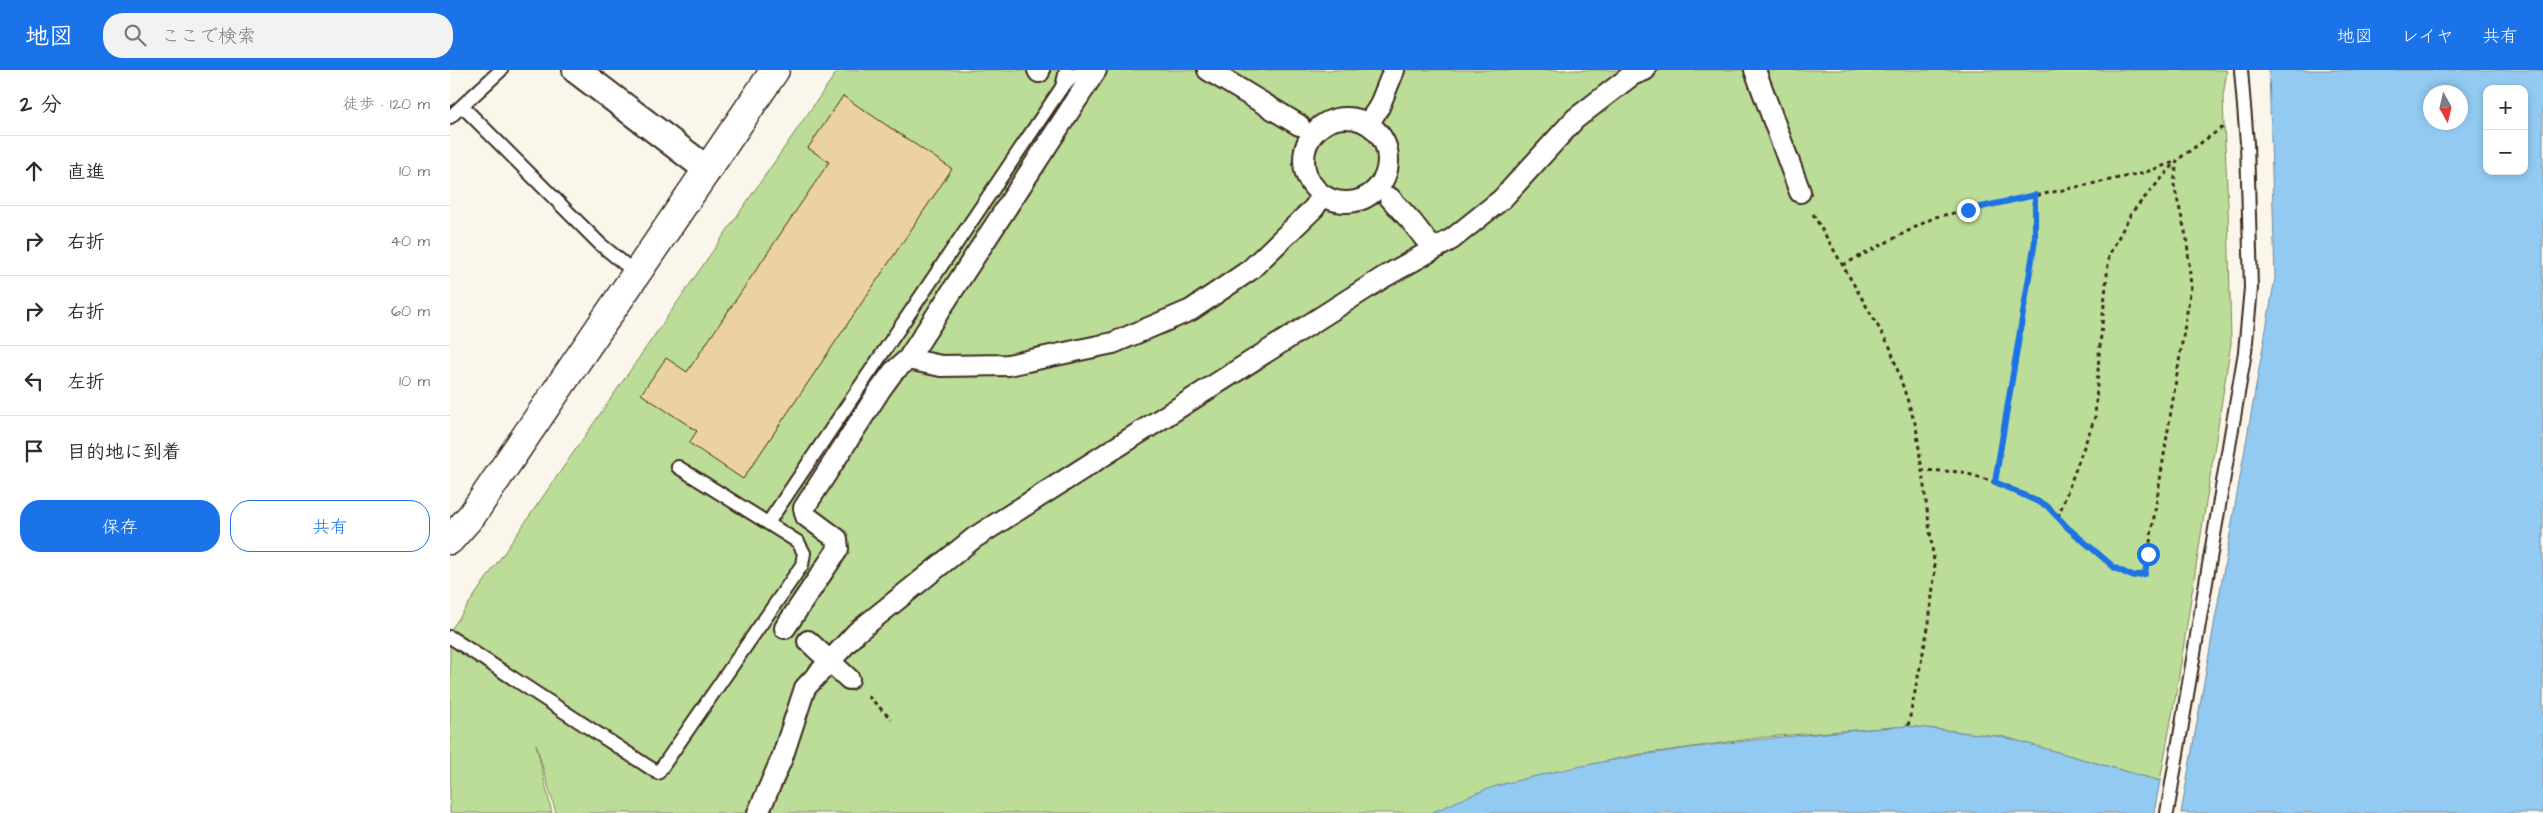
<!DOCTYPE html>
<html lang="ja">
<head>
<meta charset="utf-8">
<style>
  :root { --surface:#fff; --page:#f2f2f3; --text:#2b2b33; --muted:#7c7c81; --line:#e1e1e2; --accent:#1a73e8 }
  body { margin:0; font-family:"Architects Daughter","Klee One",sans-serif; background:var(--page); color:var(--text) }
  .controls { position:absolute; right:15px; top:15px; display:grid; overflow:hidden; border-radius:10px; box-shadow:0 2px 8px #0003 }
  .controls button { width:45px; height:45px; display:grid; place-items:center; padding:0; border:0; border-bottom:1px solid var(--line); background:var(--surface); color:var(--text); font:25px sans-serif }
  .compass { position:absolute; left:1973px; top:15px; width:45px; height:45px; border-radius:50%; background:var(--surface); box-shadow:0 2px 8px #0003; rotate:172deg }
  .stop { position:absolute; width:15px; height:15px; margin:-11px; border:4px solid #1a73e8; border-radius:50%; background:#fff }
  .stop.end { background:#1a73e8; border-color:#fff; box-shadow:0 1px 5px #0008 }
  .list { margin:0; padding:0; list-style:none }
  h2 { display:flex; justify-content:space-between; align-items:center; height:65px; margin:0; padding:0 20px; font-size:21px }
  h2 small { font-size:16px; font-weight:400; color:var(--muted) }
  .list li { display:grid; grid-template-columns:32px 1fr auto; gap:15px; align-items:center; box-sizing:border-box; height:70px; padding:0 20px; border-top:1px solid var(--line) }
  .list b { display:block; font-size:19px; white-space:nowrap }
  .list em { font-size:16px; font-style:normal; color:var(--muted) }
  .actions { display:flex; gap:10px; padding:15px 20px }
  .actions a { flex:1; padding:11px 0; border:1px solid var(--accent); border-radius:20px; text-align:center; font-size:18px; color:var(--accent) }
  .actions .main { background:var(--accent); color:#fff }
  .icon { flex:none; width:28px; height:28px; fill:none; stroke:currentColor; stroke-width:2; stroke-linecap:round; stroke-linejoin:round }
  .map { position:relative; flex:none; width:2093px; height:743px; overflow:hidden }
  header { display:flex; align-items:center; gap:30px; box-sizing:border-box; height:70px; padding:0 25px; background:var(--accent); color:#fff }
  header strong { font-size:24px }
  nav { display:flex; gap:28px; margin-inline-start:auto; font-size:18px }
  .search { width:350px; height:45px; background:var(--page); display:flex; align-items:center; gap:12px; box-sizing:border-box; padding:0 18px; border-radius:20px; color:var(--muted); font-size:19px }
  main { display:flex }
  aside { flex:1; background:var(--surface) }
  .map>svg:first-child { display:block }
  .green { fill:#bcdd97; stroke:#7c845a }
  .water { fill:#93caf1; stroke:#708a9d; fill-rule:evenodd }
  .building { fill:#ecd2a1; stroke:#3b2a1e }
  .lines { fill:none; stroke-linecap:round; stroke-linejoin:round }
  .service-casing { stroke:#3b2a1e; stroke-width:16 }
  .pedestrian-casing { stroke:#3b2a1e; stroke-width:24 }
  .minor-casing { stroke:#3b2a1e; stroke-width:30 }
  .tertiary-casing { stroke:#3b2a1e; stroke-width:31 }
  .path { stroke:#3b2a1e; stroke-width:3; stroke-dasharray:4 4; stroke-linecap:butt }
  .service { stroke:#fff; stroke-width:12 }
  .pedestrian { stroke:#fff; stroke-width:20 }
  .minor { stroke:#fff; stroke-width:26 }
  .tertiary { stroke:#fff; stroke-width:28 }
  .route { stroke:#1a73e8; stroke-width:6 }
</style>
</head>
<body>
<header>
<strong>地図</strong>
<div class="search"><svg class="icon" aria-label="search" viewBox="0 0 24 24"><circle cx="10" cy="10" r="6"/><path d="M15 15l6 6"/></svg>ここで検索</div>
<nav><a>地図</a><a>レイヤ</a><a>共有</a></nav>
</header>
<main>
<aside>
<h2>2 分<small>徒歩 · 120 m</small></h2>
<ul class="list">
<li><svg class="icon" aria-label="ahead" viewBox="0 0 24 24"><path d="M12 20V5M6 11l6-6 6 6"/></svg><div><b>直進</b></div><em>10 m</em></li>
<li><svg class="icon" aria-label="right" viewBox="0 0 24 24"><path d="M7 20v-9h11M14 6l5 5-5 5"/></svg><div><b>右折</b></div><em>40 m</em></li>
<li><svg class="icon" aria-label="right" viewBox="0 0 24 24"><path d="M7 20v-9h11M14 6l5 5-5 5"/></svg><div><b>右折</b></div><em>60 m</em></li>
<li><svg class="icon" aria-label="left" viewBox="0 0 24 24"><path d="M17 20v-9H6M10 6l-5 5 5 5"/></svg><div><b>左折</b></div><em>10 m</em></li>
<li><svg class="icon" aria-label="arrive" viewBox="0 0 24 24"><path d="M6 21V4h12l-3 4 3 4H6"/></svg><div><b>目的地に到着</b></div></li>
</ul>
<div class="actions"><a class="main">保存</a><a>共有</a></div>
</aside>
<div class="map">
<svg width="2093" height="743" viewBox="0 0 2093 743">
  <rect width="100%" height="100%" fill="#fbf6ec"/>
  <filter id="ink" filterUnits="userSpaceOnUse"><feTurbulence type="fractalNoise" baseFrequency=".02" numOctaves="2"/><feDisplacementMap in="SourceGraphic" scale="10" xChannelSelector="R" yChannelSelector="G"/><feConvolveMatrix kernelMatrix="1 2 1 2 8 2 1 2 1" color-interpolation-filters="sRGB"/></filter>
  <g filter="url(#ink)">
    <path class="green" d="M388 0H1777L1773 27 1774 56 1778 135 1781 273 1727 618 1710 711 1554 667 1458 656 1315 667 1185 685 1053 714 981 743H106L86 674 102 743H0V561Z"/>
    <path class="water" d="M1819 0H2093V743H1731L1825 208ZM2037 19H2074V101H2037ZM1980 22H2010V52H1980Z
      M1458 656 1554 667 1710 711 1704 743H981C1005 733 1029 720 1054 714 1187 679 1322 667 1458 656Z"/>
    <path class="building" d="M393 26 502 99 293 409 239 373 247 361 191 324 216 288 237 302 379 92 358 78Z"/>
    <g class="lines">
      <defs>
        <path id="service" d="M612 17 616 0
          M12 36 150 174 187 204
          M0 47 51 0
          M318 453 612 17 631 0
          M0 567 208 703 352 495 354 483 348 472 228 397
          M1717 743 1795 282 1801 218 1797 73 1791 0"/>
        <path id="pedestrian" d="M588 0 589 2
          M758 0 849 55
          M1305 0 1350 122
          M854 90a42 42 0 1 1 84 0a42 42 0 1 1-84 0Z
          M918 54 929 37 944 0
          M940 128 962 152 983 179
          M458 289 491 296 558 295 663 273 741 240 800 200 864 138 872 126
          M335 558 388 479 387 469 356 446 354 438 430 320 443 302 458 289 646 0
          M358 571 399 609
          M308 743 332 688 355 618 407 562 524 468 934 207 1002 169 1052 129 1125 49 1182 5 1195 0"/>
        <path id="minor" d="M126 0 258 100"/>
        <path id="tertiary" d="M0 470 22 445 325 0"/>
      </defs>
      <use href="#service" class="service-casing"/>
      <use href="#pedestrian" class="pedestrian-casing"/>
      <use href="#minor" class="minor-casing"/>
      <use href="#tertiary" class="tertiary-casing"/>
      <path class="path" d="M1363 144 1440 277 1466 356 1485 499 1479 553 1458 656
        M1393 195 1485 147 1693 103 1727 91
        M1471 400 1512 402 1557 416 1597 435 1618 458 1665 498 1682 506 1695 503 1741 217 1737 170 1724 115 1727 90 1773 57
        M1545 412 1585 171V125
        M1608 447 1645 347 1649 285 1659 185 1682 142 1727 91
        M418 626 441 649"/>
      <use href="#service" class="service"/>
      <use href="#pedestrian" class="pedestrian"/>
      <use href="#minor" class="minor"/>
      <use href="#tertiary" class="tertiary"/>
    </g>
  </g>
  <g class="lines" filter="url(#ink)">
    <path class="route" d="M1518 140 1585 125V171L1545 412 1597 436 1618 458 1665 498 1682 506 1695 504 1698 484"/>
  </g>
</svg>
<div class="controls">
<button>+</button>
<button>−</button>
</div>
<svg class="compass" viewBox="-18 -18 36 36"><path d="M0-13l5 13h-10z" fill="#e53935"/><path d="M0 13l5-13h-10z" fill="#7c7c81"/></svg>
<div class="stop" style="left:1698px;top:484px"></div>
<div class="stop end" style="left:1518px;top:140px"></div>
</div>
</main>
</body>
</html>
